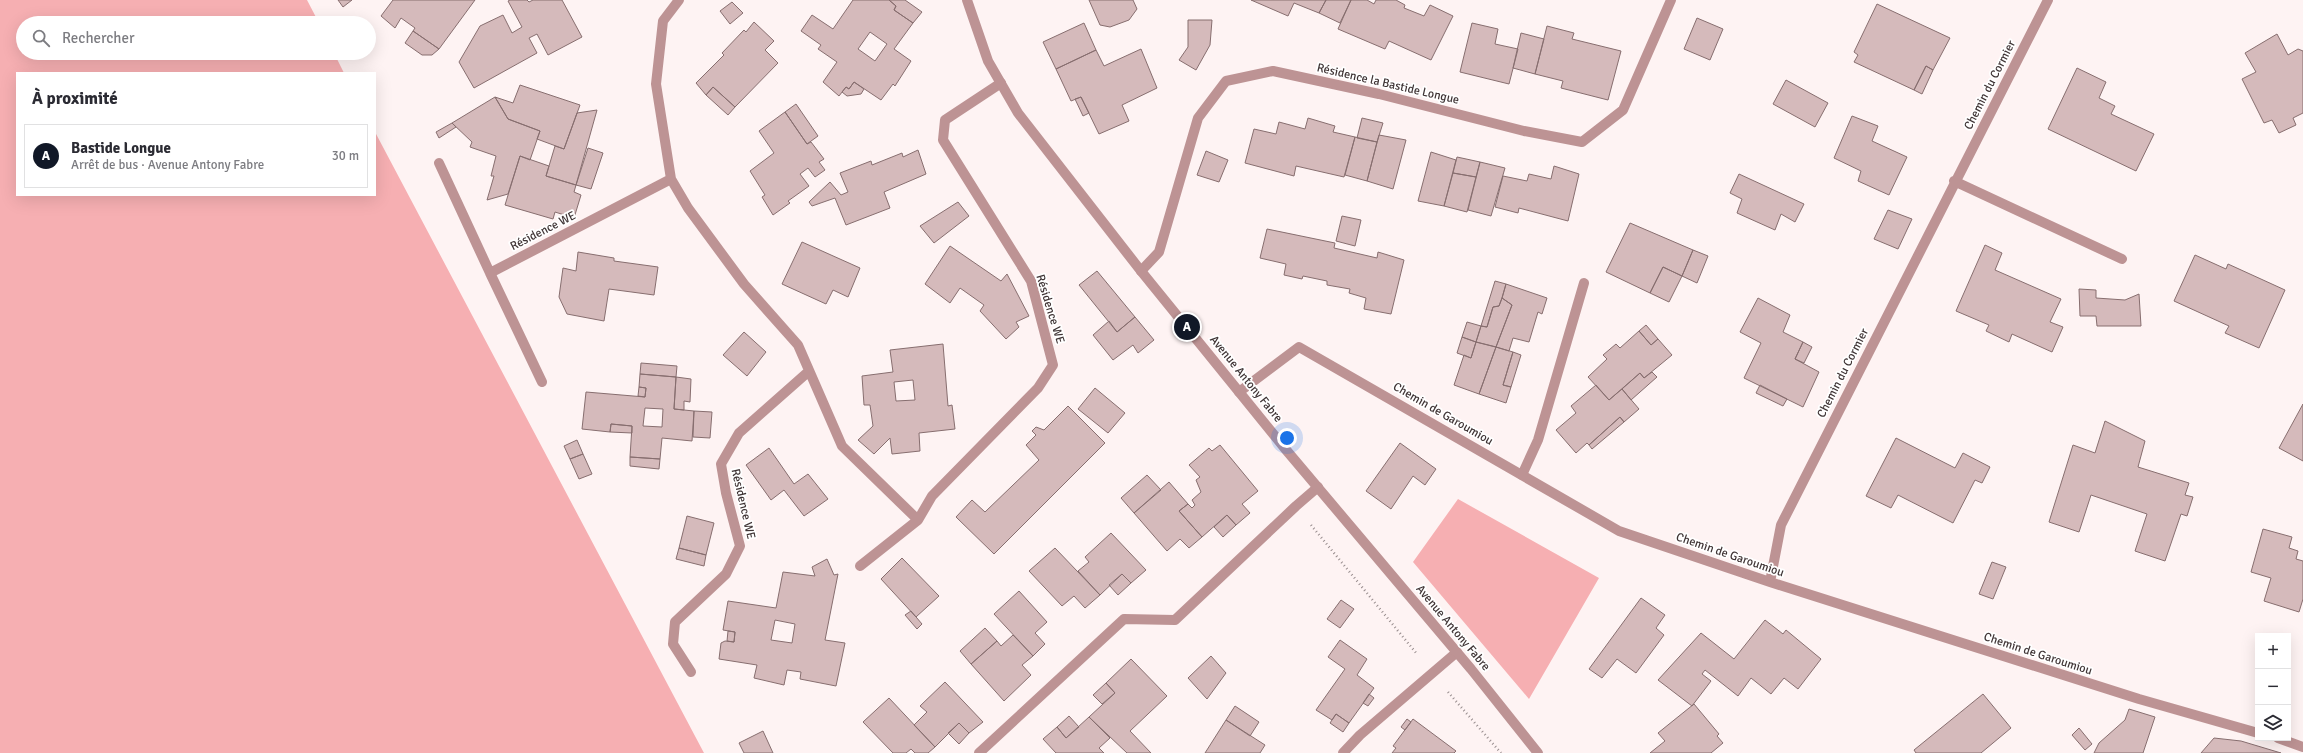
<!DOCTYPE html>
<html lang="fr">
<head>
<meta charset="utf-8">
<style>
  :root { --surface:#fff; --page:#f2f2f3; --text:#2b2b33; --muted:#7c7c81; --line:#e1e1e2; --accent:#111827 }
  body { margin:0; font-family:Signika,sans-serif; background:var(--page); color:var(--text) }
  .controls { position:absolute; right:12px; bottom:12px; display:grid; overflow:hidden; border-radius:0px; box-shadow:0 4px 16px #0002 }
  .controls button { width:36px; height:36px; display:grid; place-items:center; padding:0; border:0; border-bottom:1px solid var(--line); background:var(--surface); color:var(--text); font:20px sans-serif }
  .you { position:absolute; left:1287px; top:438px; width:14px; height:14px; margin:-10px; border:3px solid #fff; border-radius:50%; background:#1a73e8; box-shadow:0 0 0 6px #1a73e833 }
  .badge { display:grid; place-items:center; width:26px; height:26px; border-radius:50%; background:var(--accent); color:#fff; font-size:13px; font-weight:700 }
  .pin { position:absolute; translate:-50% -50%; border:2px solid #fff; box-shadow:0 1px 4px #0006 }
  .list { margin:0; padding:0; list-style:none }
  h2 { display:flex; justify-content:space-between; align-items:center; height:52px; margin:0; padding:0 16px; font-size:17px }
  h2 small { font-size:13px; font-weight:400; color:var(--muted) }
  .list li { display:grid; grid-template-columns:26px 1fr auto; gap:12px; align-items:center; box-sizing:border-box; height:64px; margin:0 8px 8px; padding:0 8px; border:1px solid var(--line); border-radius:0px }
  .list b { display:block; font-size:15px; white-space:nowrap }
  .list p { margin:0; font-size:13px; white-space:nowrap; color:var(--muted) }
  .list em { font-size:13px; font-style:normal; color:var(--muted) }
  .icon { flex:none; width:22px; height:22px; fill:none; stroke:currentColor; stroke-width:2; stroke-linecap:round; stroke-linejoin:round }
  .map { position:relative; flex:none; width:2303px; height:753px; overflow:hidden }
  .search { position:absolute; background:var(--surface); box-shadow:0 4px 16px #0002; left:16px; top:16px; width:360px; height:44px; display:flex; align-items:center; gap:10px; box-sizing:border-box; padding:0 14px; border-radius:22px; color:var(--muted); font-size:15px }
  .panel { position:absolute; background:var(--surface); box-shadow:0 4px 16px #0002; left:16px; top:72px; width:360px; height:124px; border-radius:0px }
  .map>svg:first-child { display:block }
  .green { fill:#f6afb2 }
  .building { fill:#d5babb; stroke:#876e6f; fill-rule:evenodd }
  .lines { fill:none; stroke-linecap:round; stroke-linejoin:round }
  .path { stroke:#988d8e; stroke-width:2.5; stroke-dasharray:1 3; stroke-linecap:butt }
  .service { stroke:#bd9394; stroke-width:10 }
  .minor { stroke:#bd9394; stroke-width:10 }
  .tertiary { stroke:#bd9394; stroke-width:10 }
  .labels { text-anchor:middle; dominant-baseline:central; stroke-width:3.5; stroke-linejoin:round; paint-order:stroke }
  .street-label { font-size:12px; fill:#3f3435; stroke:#fff }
</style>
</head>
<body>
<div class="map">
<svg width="2303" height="753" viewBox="0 0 2303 753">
  <rect width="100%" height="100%" fill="#fef3f3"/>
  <path class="green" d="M0 0H307L319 23H23V53H334L344 73H17V195H375V132L704 753H0Z
    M1458 499 1599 578 1529 699 1413 562Z"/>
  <path class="building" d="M338 0H352L343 7Z
    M393 0H475L439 49 413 31 415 28 401 18 395 28 381 16Z
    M510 0H527L529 2 533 0H562L582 37 548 55 537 34 529 38 537 53 474 88 459 62 480 26 503 15 512 33 522 27 508 1Z
    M853 0H889L896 6 894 10 913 23 894 49 911 61 895 86 893 84 881 100 854 82 849 89 846 87 839 96 823 82 837 62 818 49 821 45 801 31 812 15 833 29ZM870 32 887 44 875 61 858 49Z
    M889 0H905L922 12 913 23 894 10 896 6Z
    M1089 0H1133L1137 9 1129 20 1110 27 1100 25Z
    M1251 0H1326L1319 13 1294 3 1288 16Z
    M1326 0H1351L1340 23 1319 13Z
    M1351 0H1367L1374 4 1376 0H1396L1405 5 1404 8 1424 16 1430 5 1453 16 1431 60 1389 41 1385 49 1338 29Z
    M732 2 743 13 730 24 720 11Z
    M1877 4 1950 38 1933 70 1926 66 1914 90 1854 62 1858 55 1854 52Z
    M1697 18 1723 29 1710 60 1684 49Z
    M1188 20H1212L1210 45 1196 70 1179 60 1188 47Z
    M754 22 774 41 765 50 778 63 735 107 713 87 706 95 696 83 724 55 722 53 744 30 746 32Z
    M1084 23 1096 50 1056 69 1043 42Z
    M1472 23 1498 29 1495 44 1518 49 1509 84 1460 72Z
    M1547 26 1574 33 1572 39 1621 51 1608 100 1561 88 1563 81 1535 74Z
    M413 31 439 49 432 55H422L405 43Z
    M1521 33 1544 39 1535 74 1513 68Z
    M2277 34 2288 55 2298 49 2303 51V113L2293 118 2296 125 2279 133 2272 120 2264 123 2242 79 2256 72 2245 53Z
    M1141 49 1157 88 1122 105 1129 121 1099 134 1081 97 1071 101 1056 69 1096 50 1104 66Z
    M1926 66 1933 70 1922 94 1914 90Z
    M2077 68 2106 82 2099 98 2115 106 2111 114 2154 134 2136 171 2048 129Z
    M1786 80 1828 103 1815 127 1773 104Z
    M854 82 864 89 861 94 847 96 842 92 846 87 849 89Z
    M520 85 580 105 564 149 537 139 540 131 508 119 495 97 513 103Z
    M713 87 735 107 728 115 706 95Z
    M495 97 508 119 540 131 530 160 520 156 508 194 487 200 494 176H491L496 156 470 147 472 142 452 123Z
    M1081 97 1089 113 1083 116 1075 99Z
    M796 104 818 136 807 144 785 112Z
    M597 110 576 185 546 176 555 146 564 149 577 113Z
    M785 112 807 144 811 142 824 159 819 162 825 170 815 177 808 168 800 174 809 186 788 201 790 203 773 215 762 197 765 195 750 171 774 153 759 131Z
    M1852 116 1878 126 1872 141 1907 157 1889 195 1858 181 1861 171 1834 158Z
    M1308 118 1335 126 1333 132 1355 137 1344 177 1296 166 1294 176 1245 163 1254 129 1276 134 1279 122 1305 129Z
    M1362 118 1383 123 1377 142 1357 138Z
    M452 123 456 127 439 138 436 132Z
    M1379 135 1406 140 1393 189 1367 181Z
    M1355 137 1377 142 1367 181 1345 175Z
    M588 148 603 153 591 189 576 185Z
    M918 150 926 174 884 192 890 208 846 225 835 198 812 206 809 202 830 182 841 195 848 192 840 173 871 161 872 165 902 153 903 157Z
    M1206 151 1228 160 1219 182 1197 175Z
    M1431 152 1456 160 1444 206 1418 201Z
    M520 156 549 166 546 176 576 185 574 192 581 195 574 218 555 212 553 219 505 205Z
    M1457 157 1480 162 1476 177 1453 173Z
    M1480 162 1505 168 1491 216 1468 210Z
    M1554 166 1579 174 1568 221 1519 208 1518 213 1495 207 1503 176 1527 181 1529 174 1551 179Z
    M1453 173 1476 177 1467 212 1444 206Z
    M1739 174 1804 204 1795 222 1781 214 1775 230 1737 213 1742 199 1730 193Z
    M958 202 969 216 934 243 920 226Z
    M1888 210 1912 219 1898 249 1874 239Z
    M1342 216 1361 220 1355 246 1336 241Z
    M1630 223 1693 250 1682 276 1663 267 1650 293 1606 272Z
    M1267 229 1335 243 1334 248 1377 258 1378 252 1404 260 1391 314 1364 309 1366 298 1349 293 1350 289 1327 285V281L1303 276 1302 279 1284 275 1286 264 1260 258Z
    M802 242 860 268 848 297 833 290 826 304 782 284Z
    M1985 245 2002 253 1995 270 2061 299 2050 322 2063 327 2052 352 2012 334 2009 342 1986 331 1989 325 1956 311Z
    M950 246 1001 281 1007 274 1029 316 1016 322 1019 327 1006 339 980 311 984 305 960 288 950 303 925 284Z
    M1693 250 1708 256 1697 283 1682 276Z
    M578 252 614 258V261L658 267 654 295 609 289 604 321 567 314 559 297 563 268 576 271Z
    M2195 255 2226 269 2228 264 2285 290 2259 348 2225 333 2229 326 2174 301Z
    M1663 267 1682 276 1669 302 1650 293Z
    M1097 271 1135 317 1117 332 1079 285Z
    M1495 281 1506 284 1502 298 1499 306 1493 307 1487 327 1481 326Z
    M1506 284 1547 298 1542 314 1538 312 1529 342 1513 338 1509 351 1496 347 1512 305 1502 298Z
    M2079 289 2096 290V298L2125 300 2139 294 2141 326H2097L2096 316H2080Z
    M1502 298 1512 305 1496 347 1476 342 1481 326 1487 327 1493 307 1499 306Z
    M1758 298 1790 315 1783 332 1803 342 1795 359 1819 372 1803 407 1744 378 1761 343 1740 332Z
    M1135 317 1154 340 1138 353 1133 345 1113 360 1093 335 1109 321 1117 332Z
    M1467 322 1481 326 1476 342 1462 337Z
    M1646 325 1658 339 1651 345 1639 331Z
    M1639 331 1651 345 1658 339 1672 355 1644 378 1640 373 1609 400 1588 377 1607 359 1603 355 1616 344 1620 348Z
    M744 332 766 352 747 376 723 355Z
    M1462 337 1476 342 1471 358 1457 353Z
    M1476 342 1496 347 1479 394 1454 385 1464 355 1471 358Z
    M1803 342 1812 347 1804 363 1795 359Z
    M943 344 948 406 952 405 955 429 919 433 920 451 892 454 890 438 874 454 858 440 873 426 870 405H864L862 376 893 372 890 350ZM913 380 915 400 896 401 894 382Z
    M1496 347 1513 352 1503 385 1511 387 1506 403 1479 394Z
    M1513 352 1521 355 1511 387 1503 385Z
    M641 363 677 366 676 377 640 374Z
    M1652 372 1657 377 1631 400 1622 389 1640 373 1644 378Z
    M640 374 676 377 674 409 694 411 692 441 662 438 660 459 630 457 632 426 611 424 610 432 582 429 586 392 645 397 646 388 639 387ZM645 408 663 409 662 427 643 426Z
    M676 377 691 379 690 402 684 401V410L674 409Z
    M1596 385 1609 400 1622 389 1639 409 1624 422 1620 417 1589 445 1587 443 1576 453 1556 430 1576 413 1571 406Z
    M1760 385 1787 399 1783 406 1756 393Z
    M639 387 646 388 645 397 638 396Z
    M1095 388 1125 413 1108 433 1078 409Z
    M2303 404V461L2279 448Z
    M1068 406 1105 443 994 554 956 517 972 500 985 512 1039 460 1026 445 1036 435 1032 431 1036 427 1044 430Z
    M694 411 712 412 710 438 693 437Z
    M1620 417 1624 422 1592 449 1589 445Z
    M2105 421 2145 441 2138 467 2189 483 2185 495 2193 497 2187 516 2181 514 2165 561 2135 551 2147 514 2091 495 2079 532 2049 522 2073 445 2095 453Z
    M611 424 632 426V433L610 432Z
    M1896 438 1955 468 1963 453 1990 467 1982 483 1975 480 1953 523 1898 495 1891 508 1866 496Z
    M577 440 583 454 570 459 564 446Z
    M1400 443 1436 469 1425 485 1413 476 1391 509 1366 491Z
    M1220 445 1258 491 1242 504 1250 513 1236 525 1227 515 1202 537 1179 511 1188 504 1192 508 1195 505 1192 500 1201 492 1196 480 1200 477 1189 465 1209 448 1212 451Z
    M769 448 794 484 808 474 828 499 804 516 784 490 771 500 746 465Z
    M583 454 592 474 579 479 570 459Z
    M630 457 660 459 659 469 630 466Z
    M1147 475 1161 490 1134 513 1121 498Z
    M1169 482 1188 504 1179 511 1202 537 1189 548 1180 539 1167 551 1134 513Z
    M1227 515 1236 525 1223 537 1214 527Z
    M687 516 714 523 706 555 679 548Z
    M2263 529 2292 537 2289 548 2298 551 2296 559 2303 561V599L2299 612 2264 601 2271 578 2251 572Z
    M1111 533 1146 570 1131 583 1122 574 1100 595 1078 571 1089 562 1085 557Z
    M679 548 706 555 704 566 676 559Z
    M1055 548 1100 595 1085 608 1074 596 1062 606 1029 571Z
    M902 558 939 596 916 617 881 579Z
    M827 559 834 575 838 574 825 640 845 643 836 686 800 679 801 672 787 670 784 685 754 678 757 665 719 659 721 643 725 641 734 642 735 632 723 630 728 601 776 608 783 572 815 576 812 567ZM775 620 795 624 792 643 771 640Z
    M1992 562 2006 567 1993 599 1979 594Z
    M1122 574 1131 583 1118 595 1109 585Z
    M1019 591 1047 622 1035 633 1045 644 1033 656 994 614Z
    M1641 598 1665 615 1656 628 1664 635 1636 673 1617 659 1602 678 1589 669Z
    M1341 600 1354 609 1340 628 1327 619Z
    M911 611 922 624 917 629 905 615Z
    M1765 620 1783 634 1786 630 1821 659 1798 689 1784 678 1771 694 1751 678 1738 696 1705 670 1702 674 1711 681 1692 706 1658 680 1701 633 1734 659Z
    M985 628 997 641 971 664 960 651Z
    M728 631 735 632 734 642 727 641Z
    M1013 635 1033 656 1022 665 1031 675 1004 701 971 664 997 641 1001 646Z
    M1340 640 1367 659 1357 675 1374 688 1349 723 1336 714 1332 720 1316 710 1345 669 1328 657Z
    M1211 656 1226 673 1207 699 1188 678Z
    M1131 659 1167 696 1130 731 1151 753H1127L1089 717 1115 693 1106 683Z
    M945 682 983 722 969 733 959 723 935 747 914 725 927 712 920 706Z
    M1106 683 1115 693 1102 704 1093 695Z
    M1369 694 1374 698 1368 706 1363 703Z
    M1983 694 2011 728 1981 753H1916L1914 750Z
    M889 698 935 747 928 753H915L911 749 906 753H893L863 722Z
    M1694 704 1719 734 1717 736 1723 743 1711 753H1650L1665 741 1658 733Z
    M1235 706 1259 722 1250 736 1226 720Z
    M2129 709 2155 717 2143 753H2094L2099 743 2125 720Z
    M1336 714 1349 723 1343 732 1330 723Z
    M1069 716 1079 727 1066 738 1057 727Z
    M1089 717 1110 738 1099 748 1104 753H1056L1043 739 1057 727 1066 738Z
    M1407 719 1411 722 1405 730 1401 727Z
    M1413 719 1456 751 1454 753H1392L1396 748 1393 746Z
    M1226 720 1265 745 1260 753H1205Z
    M959 723 969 733 959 744 948 733Z
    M2079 728 2092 744 2085 750 2072 735Z
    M763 731 773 753H744L739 743Z
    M2214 738 2241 741 2281 753H2201Z"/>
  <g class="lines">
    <path class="path" d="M1311 525 1417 654
      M1448 692 1501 753"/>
    <path class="service" d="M1522 475 1538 440 1584 283
      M979 753 1124 619 1175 620 1296 506 1318 487
      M1343 753 1360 735 1457 652"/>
    <path class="minor" d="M679 0 663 21 656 84 671 179 688 208 744 284 798 345 842 446 918 520 932 496 1038 388 1053 365 1031 281 943 140 945 120 1001 83
      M439 163 490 273
      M1954 181 2122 259
      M1141 271 1159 252 1198 118 1226 81 1273 71 1379 94 1524 131 1582 142 1623 110 1671 0
      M542 382 490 273 671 179
      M1239 392 1299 347 1619 531 1770 582 2139 699 2258 733
      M860 566 918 520
      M1770 582 1781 525 2048 0
      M691 672 673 644 675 622 726 574 740 546 726 493 721 464 739 433 808 372
      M2278 738 2303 747"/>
    <path class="tertiary" d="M967 0 988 61 1018 113 1141 271 1287 451 1471 669 1538 753"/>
  </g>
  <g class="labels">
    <g class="street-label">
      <text transform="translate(1388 84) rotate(13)">Résidence la Bastide Longue</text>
      <text transform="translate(1990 85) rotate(-63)">Chemin du Cormier</text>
      <text transform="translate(543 231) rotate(-27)">Résidence WE</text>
      <text transform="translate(1050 309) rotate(73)">Résidence WE</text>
      <text transform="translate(1843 373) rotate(-63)">Chemin du Cormier</text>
      <text transform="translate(1246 379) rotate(51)">Avenue Antony Fabre</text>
      <text transform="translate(1443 414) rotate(30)">Chemin de Garoumiou</text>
      <text transform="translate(743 504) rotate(77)">Résidence WE</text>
      <text transform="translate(1730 555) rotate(19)">Chemin de Garoumiou</text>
      <text transform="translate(1453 628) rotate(50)">Avenue Antony Fabre</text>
      <text transform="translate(2038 654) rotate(18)">Chemin de Garoumiou</text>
    </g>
  </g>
</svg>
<div class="controls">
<button>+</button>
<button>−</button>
<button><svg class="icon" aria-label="layers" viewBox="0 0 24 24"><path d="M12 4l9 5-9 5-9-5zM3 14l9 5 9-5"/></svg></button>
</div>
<div class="you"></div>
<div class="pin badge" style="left:1187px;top:327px">A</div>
<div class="search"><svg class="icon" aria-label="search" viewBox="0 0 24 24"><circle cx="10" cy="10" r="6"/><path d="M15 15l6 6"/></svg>Rechercher</div>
<section class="panel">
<h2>À proximité<small></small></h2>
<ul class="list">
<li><span class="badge">A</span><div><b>Bastide Longue</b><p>Arrêt de bus · Avenue Antony Fabre</p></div><em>30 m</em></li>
</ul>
</section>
</div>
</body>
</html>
